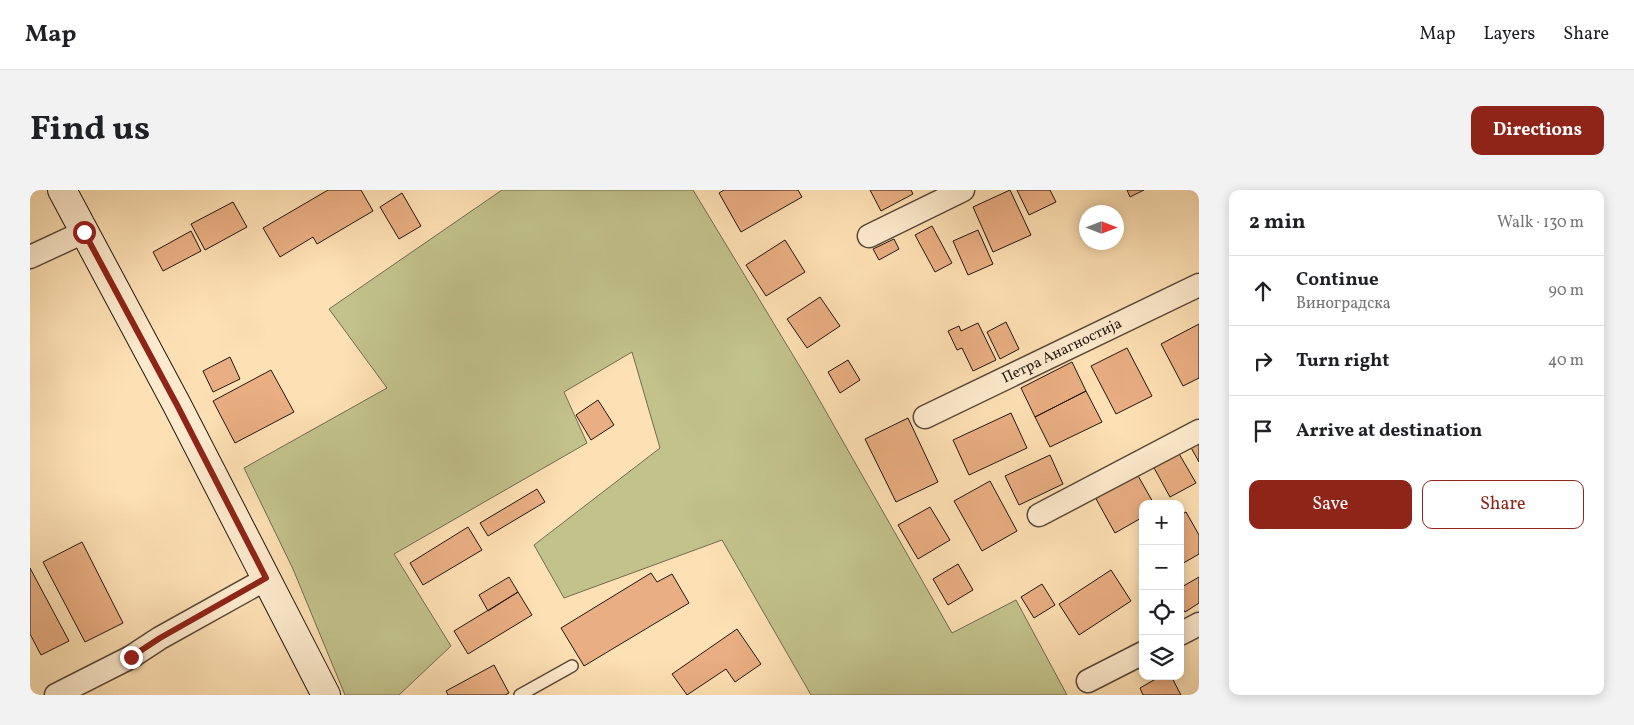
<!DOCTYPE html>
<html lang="en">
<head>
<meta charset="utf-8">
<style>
  :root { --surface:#fff; --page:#f2f2f2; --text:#202124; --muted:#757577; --line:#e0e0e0; --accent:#8f2418 }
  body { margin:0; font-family:Vollkorn,serif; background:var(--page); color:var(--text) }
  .controls { position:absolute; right:15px; bottom:15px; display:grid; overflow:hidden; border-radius:10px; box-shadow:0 2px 12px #0003 }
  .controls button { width:45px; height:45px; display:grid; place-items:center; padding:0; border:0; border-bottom:1px solid var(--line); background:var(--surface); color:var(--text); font:25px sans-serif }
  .compass { position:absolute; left:1049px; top:15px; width:45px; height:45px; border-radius:50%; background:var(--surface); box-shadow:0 2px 12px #0003; rotate:90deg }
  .stop { position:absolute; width:15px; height:15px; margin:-11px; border:4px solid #8f2418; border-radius:50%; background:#fff }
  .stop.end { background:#8f2418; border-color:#fff; box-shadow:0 1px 5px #0008 }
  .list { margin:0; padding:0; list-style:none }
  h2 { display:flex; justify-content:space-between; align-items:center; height:65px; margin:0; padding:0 20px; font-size:21px }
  h2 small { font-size:16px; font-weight:400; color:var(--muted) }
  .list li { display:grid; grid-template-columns:32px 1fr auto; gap:15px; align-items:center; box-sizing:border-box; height:70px; padding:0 20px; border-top:1px solid var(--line) }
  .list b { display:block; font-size:19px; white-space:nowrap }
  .list p { margin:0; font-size:16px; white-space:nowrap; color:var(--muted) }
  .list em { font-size:16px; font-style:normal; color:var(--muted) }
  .actions { display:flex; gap:10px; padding:15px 20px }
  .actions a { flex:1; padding:11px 0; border:1px solid var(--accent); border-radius:10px; text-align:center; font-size:18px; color:var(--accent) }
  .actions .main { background:var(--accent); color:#fff }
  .icon { flex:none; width:28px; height:28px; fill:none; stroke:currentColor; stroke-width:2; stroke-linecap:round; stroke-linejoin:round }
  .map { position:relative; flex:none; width:1169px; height:505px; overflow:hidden; border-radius:10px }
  header { display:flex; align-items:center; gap:30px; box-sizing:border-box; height:70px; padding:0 25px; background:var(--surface); border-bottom:1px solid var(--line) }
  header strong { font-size:24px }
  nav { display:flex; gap:28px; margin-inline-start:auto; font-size:18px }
  .intro { display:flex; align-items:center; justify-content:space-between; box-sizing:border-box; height:120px; padding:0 30px }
  h1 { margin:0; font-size:35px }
  .button { padding:12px 22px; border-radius:10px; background:var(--accent); color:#fff; font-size:18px; font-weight:700 }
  main { display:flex; gap:30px; padding:0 30px }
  aside { flex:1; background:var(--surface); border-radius:10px; box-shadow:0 2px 12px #0003 }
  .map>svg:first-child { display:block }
  .green { fill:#c2c28b; stroke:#726c4e }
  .building { fill:#e9ae81; stroke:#221710 }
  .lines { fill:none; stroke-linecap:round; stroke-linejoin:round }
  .lane-casing { stroke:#594939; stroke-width:14 }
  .street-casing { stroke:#594939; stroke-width:25 }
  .secondary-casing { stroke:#221710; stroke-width:30 }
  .lane { stroke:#feebce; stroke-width:11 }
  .street { stroke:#feebce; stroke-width:22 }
  .secondary { stroke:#feebce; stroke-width:28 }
  .route { stroke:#8f2418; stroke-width:6 }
  .labels { text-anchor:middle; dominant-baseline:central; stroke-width:4; stroke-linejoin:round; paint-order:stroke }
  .street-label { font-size:15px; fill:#221710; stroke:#feebce }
</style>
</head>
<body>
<header>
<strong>Map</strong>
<nav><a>Map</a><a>Layers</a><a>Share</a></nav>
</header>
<div class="intro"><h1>Find us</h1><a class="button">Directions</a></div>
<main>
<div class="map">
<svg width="1169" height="505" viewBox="0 0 1169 505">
  <rect width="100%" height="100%" fill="#fde0b3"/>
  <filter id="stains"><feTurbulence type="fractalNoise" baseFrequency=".004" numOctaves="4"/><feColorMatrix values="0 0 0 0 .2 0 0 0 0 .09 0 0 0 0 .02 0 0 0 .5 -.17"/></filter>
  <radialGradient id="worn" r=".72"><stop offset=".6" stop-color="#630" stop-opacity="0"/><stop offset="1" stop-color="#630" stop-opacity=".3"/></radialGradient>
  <path class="green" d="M472 0H663L778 190 922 443 986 410 1037 505H781L692 350 534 408 504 355 630 258 602 162 534 202 557 253 364 364 421 456 369 505H315L263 379 214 278 357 198 299 119Z"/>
  <path class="building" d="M298 0H331L343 21 287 54 283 47 250 67 233 38Z
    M694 0H768L772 7 711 42 689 3Z
    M840 0H881L883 4 851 21Z
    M980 0 1001 45 963 62 943 17Z
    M987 0H1020L1026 12 999 25Z
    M1097 0H1114L1100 7Z
    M372 3 391 36 369 49 350 17Z
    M203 12 217 37 175 60 161 34Z
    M902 36 922 73 905 82 885 45Z
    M948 40 963 74 938 85 923 51Z
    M161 41 171 61 133 81 123 62Z
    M864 49 869 59 849 70 843 59Z
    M755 50 775 82 736 106 716 75Z
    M790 107 810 136 777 158 757 129Z
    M976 132 989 159 970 169 957 142Z
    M948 133 966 170 943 181 932 158 927 160 918 141 929 136 931 141Z
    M1169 134V188L1153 196 1131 154Z
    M1097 158 1122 206 1086 224 1061 176Z
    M200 167 210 189 183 202 173 181Z
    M818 170 830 190 810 203 798 182Z
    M1042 172 1056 201 1005 227 991 198Z
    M241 180 264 222 205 253 183 211Z
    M1056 201 1072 232 1020 257 1005 227Z
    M568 210 584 235 561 250 546 225Z
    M981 223 997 258 939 285 923 250Z
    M878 228 908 292 866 312 835 249Z
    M1169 249V272L1159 254Z
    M1148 262 1166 293 1140 307 1123 276Z
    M1020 265 1033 294 989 315 975 286Z
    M1107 284 1124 314H1113V327L1085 343 1065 307Z
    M960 291 987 341 952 361 924 311Z
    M507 299 515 312 458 346 450 333Z
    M900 317 920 350 888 369 868 335Z
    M1156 322 1169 345V364L1150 375V325Z
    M438 337 452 360 393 395 380 373Z
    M52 352 93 433 55 452 13 372Z
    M928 374 943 400 918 415 903 389Z
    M0 378 39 451 11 465 0 444Z
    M1081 380 1101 411 1049 445 1029 414Z
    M621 383 627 392 642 384 659 413 554 476 531 438Z
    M479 387 488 402 458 421 449 405Z
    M1169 387V413L1155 422 1150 415V398Z
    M1012 394 1025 415 1004 428 991 407Z
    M488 402 502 425 438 464 424 441Z
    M707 439 731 474 705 492 696 479 657 505 642 484Z
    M464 475 479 503 475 505H418L416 501Z
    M1131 486H1141L1151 505H1113L1110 498Z"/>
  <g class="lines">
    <defs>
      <path id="lane" d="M490 505 542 476"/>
      <g id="street">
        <path d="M839 46 933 0"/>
        <path d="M0 67 54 42"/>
        <path id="s1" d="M895 227 1169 95"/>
        <path d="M1009 325 1169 241"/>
        <path d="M1150 444 1169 434"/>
        <path d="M1058 491 1113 463"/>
        <path d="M26 505 101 467 130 448 236 389"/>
      </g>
      <path id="secondary" d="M32 0 147 215 296 505"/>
    </defs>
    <use href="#lane" class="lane-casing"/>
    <use href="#street" class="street-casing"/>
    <use href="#secondary" class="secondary-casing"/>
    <use href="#lane" class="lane"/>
    <use href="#street" class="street"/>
    <use href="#secondary" class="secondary"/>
  </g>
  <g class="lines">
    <path class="route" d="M54 42 147 215 236 388 130 448 101 467"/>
  </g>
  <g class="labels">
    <g class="street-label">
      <text stroke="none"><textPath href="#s1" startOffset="152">Петра Анагностија</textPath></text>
    </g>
  </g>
  <rect width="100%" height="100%" filter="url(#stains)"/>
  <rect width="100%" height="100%" fill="url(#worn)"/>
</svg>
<div class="controls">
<button>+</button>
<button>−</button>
<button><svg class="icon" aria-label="locate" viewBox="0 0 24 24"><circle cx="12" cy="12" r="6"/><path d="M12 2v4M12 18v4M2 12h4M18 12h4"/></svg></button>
<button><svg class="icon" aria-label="layers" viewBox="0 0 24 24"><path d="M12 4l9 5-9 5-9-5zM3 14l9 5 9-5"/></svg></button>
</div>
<svg class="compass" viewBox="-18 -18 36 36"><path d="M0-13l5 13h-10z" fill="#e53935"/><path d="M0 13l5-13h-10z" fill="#757577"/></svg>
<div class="stop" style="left:54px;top:42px"></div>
<div class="stop end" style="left:101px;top:467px"></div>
</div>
<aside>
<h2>2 min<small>Walk · 130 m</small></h2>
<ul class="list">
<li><svg class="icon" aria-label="ahead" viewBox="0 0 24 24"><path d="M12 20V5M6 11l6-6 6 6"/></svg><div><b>Continue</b><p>Виноградска</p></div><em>90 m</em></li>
<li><svg class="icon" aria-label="right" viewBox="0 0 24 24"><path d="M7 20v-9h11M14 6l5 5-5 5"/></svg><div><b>Turn right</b></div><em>40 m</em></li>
<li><svg class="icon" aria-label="arrive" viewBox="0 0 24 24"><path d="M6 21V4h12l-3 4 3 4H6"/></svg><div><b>Arrive at destination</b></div></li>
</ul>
<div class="actions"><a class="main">Save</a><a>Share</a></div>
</aside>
</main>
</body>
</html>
